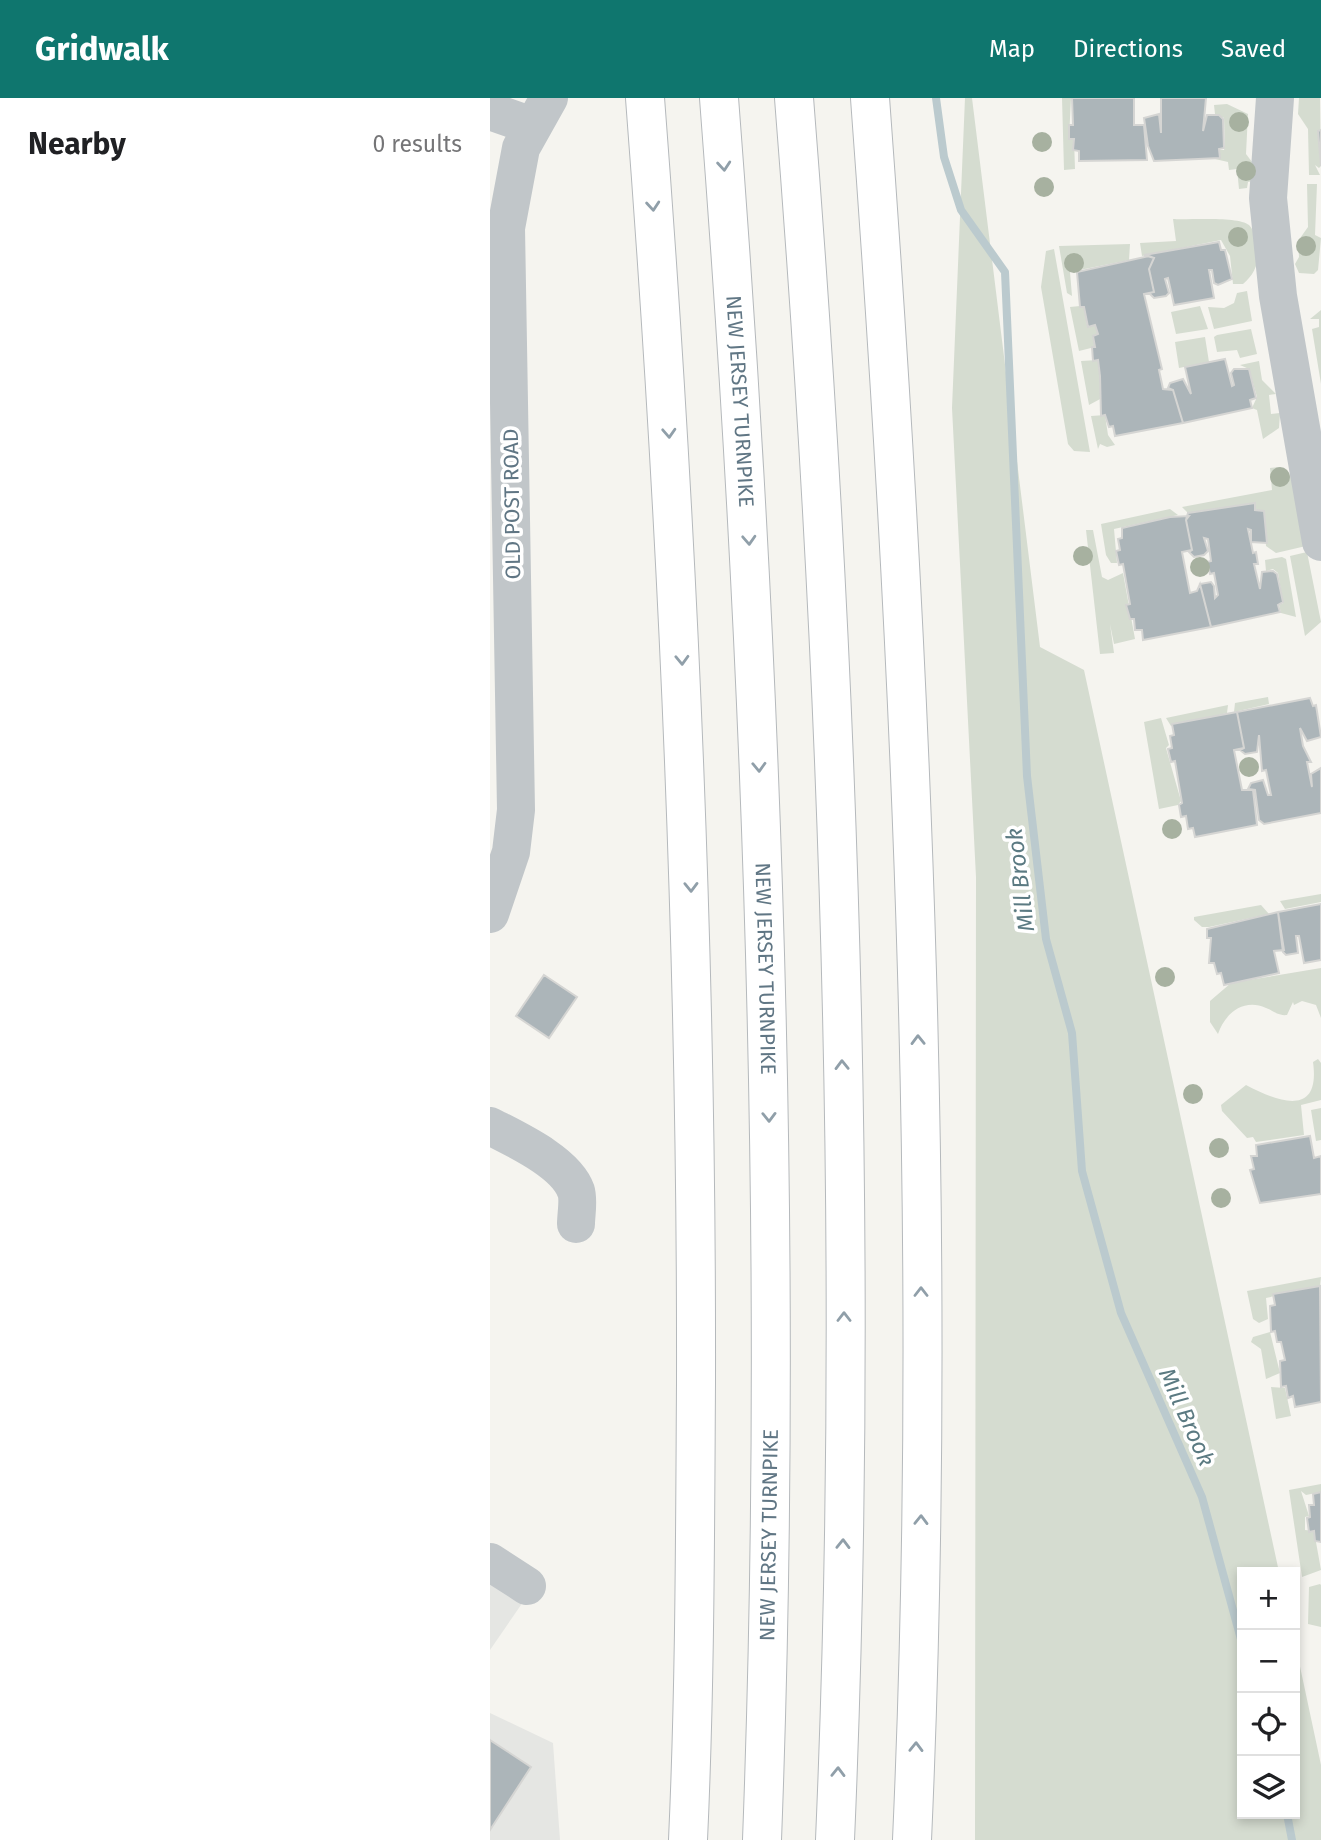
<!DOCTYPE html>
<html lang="en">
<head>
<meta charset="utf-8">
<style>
  :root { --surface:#fff; --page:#f6f6f6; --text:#202124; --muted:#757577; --line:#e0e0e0; --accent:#0f766e }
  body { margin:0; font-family:"Fira Sans",sans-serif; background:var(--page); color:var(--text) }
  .controls { position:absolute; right:21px; bottom:21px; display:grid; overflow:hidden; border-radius:0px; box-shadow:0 4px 10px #0003 }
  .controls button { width:63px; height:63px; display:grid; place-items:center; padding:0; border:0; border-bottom:2px solid var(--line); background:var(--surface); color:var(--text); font:35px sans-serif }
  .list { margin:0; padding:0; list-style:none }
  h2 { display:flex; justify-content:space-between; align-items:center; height:91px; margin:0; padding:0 28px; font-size:30px }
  h2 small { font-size:23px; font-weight:400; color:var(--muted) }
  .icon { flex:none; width:38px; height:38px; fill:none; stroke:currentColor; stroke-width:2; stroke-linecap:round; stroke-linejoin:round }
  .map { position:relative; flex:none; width:831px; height:1742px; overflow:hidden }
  header { display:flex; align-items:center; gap:42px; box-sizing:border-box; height:98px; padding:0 35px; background:var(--accent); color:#fff }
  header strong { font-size:33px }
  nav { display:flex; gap:38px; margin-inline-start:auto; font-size:24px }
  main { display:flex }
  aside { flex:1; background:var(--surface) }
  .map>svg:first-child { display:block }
  .built { fill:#e5e6e3 }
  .green { fill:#d5dcd0 }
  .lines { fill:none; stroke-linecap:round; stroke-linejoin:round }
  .stream { stroke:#bbcace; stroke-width:8 }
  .building { fill:#acb5b9; stroke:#d5d5d3; stroke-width:2 }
  .highway-casing { stroke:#b5b9bc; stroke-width:40 }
  .minor { stroke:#c1c6c9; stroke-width:38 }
  .highway { stroke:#fff; stroke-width:38 }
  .tree { fill:#a7b1a0 }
  .oneway { stroke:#909fa9 }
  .labels { text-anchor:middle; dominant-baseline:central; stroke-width:7; stroke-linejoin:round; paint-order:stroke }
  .street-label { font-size:21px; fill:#607684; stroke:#fff }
  .water-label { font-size:23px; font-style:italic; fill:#5b7a82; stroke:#fff }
</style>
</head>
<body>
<header>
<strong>Gridwalk</strong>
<nav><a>Map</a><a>Directions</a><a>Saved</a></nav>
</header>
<main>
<aside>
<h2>Nearby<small>0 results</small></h2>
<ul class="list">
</ul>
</aside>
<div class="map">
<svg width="831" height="1742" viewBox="0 0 831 1742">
  <rect width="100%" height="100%" fill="#f5f4ef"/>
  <path class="built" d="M0 1462 42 1491 0 1552Z
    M0 1615 63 1645 70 1742H0Z"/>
  <path class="green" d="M475 0H482L550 549 594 572 789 1474H752V1716H805V1545L831 1667V1742H485L486 779 462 310Z
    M572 0H581L579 41H584L585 71 574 72Z
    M809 0H830L831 68 829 70 825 67 830 77H819L818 31 808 16Z
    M737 6 758 16 756 56 762 64 763 83 758 84 757 90 749 91 747 71 739 72 738 64 725 61 730 60V52H734L735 48 734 20 725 16 724 7Z
    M817 86H827L825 137 831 140 828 172 824 176 809 175 805 166 809 159 808 143 818 129Z
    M683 121C699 122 748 118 759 127 765 133 767 144 768 153 769 166 763 178 753 186H743L740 158 731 142 652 158 650 145 686 143Z
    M640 146 639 162 580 174 582 198 577 195 569 148Z
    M564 151 600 354 584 353 578 346 551 189 556 153Z
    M757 193 762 223 724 231 718 209 734 210 744 205 747 195Z
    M590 208 594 209 597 227H605L608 236 603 238 605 249 589 253 580 209Z
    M710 208 718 231 686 236 681 214Z
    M831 212V286L822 231 829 229V221H820Z
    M761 231 767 256 750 260 747 252 727 254 724 239 727 237Z
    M715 239 719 264 689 270 685 244Z
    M608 262 612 300 599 307 591 263Z
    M769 263 772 282 786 296 779 297 781 316 790 315 789 330 773 341 767 312 762 310 767 299 759 271 750 267Z
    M615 317 618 337 625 347 617 349 610 346 608 351 601 318Z
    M789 369 803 379 816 448 786 455 776 448 774 414 765 412V405L698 415 692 409 782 392 780 370Z
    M680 411 688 417 624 431 627 465H621L616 457 611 426Z
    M596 432H603L612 479 618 482 633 475 645 541 624 546 620 526 624 555 610 556Z
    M817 454 831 524 815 538 800 458Z
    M792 459 796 461 806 519 791 515 789 507 793 505 788 475 783 471 776 473 775 462Z
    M778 599 779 606 744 614 745 605Z
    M738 607 737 615 681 628 676 620Z
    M671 620 679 647 676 650 691 703 688 707 669 711 654 624Z
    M831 796V804L795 811 790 803Z
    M771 807 779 816 719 829H712L704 822V819Z
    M831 870V920L826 907 812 903 804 907 803 904 797 917C788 918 784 913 776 910 754 900 735 915 728 936L720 924V903L741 885Z
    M828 961 831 965V1002L811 1007 814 1037 766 1044 763 1039 757 1040 732 1013 731 1007 756 987C786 1003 831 1021 823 964Z
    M831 1010V1042L826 1043 821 1012Z
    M831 1179 830 1188 776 1200 778 1221 769 1225 763 1221 757 1193Z
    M780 1234 790 1275 776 1281 771 1251 761 1244 763 1239Z
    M781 1289 795 1290 801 1318 786 1321Z
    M831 1386V1394L816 1397 811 1393 819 1418 815 1419V1432L824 1433 831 1472 812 1479 799 1392Z
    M830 1486 831 1487V1529L818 1526 819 1489Z"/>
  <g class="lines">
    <path class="stream" d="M446 0 454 59 471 112 515 174 537 678 556 841 582 935 592 1073 631 1215 712 1399 752 1545
      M797 1716 802 1742"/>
  </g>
  <path class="building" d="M582 0H644V27H654L657 62 589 63V53L583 52 584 41H579V27H583Z
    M671 0H716L713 33 717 17H729L733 21 734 50 729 51 730 60 664 63 658 48 654 20 669 16 671 35Z
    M831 32V68L828 33Z
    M729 144 731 152H735L742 181 728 187 724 185 722 172H719L724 200 684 207 678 180 675 181 679 195 676 198 664 200 659 195 664 194 659 171 664 160 654 157Z
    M659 158 664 160 659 171 664 194 654 196 672 271 669 272 673 291 683 292 693 325 625 338 623 328 619 329 615 317 611 318 610 278 608 262 603 263 602 249H605L603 238 608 236 605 227 598 229 594 209H590L587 174Z
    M735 261 742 288 744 287 741 275 744 271H759L766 300 760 302 762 310 693 325 683 292 678 290 680 285 693 281 701 296 695 269Z
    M765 405V412L774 413 777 445 761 444V432L758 431 763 455 766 454 768 466H764L770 491 772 474 783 473 787 476 793 504 788 507 790 514 721 529 710 486 721 484 724 488 725 500 728 497 724 475 720 476 717 464 721 463 718 441 714 440 718 453 714 457 704 459 699 454 702 452 696 422 698 415Z
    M699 418 696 422 702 452 692 454 700 495 707 493 710 486 721 529 653 542 652 532H645L644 521H640L636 507 640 506 633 466 629 467 626 453 630 452 628 441 632 440V430L680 419Z
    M820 600 823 608 826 607 831 639 817 643 810 630 813 648 821 664H817L822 689 821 676 831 670V715L774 726 769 722 765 692 758 691 761 685 773 682 778 697H781L776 672 772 673 769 637 767 654 755 656 750 652 754 650 747 614Z
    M747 614 754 650 744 652 752 692H763L767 727 705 739 703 730 698 731 696 718 691 719 689 707 692 705 685 663 681 664 678 651 682 650 680 638 684 637 682 626Z
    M831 806V862L814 865 809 838H806L808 855 796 857 793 854 788 814Z
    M788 814 794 852 784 853 789 875 734 887 731 875 727 876 724 865H719L721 840H717V831Z
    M54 877 87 899 59 940 26 918Z
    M820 1038 824 1060 831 1058V1096L770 1105 760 1072 764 1071 761 1058H767L766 1047Z
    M830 1188 831 1304 805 1309 803 1298 798 1300 796 1288 791 1289 790 1263 795 1262 791 1244H787L785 1233 781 1234 780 1208 785 1207 783 1196Z
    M831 1394V1444L825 1443 824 1433 819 1434 817 1420 820 1419 819 1407H824L823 1396Z
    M0 1642 41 1669 0 1732Z"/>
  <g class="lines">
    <defs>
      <g id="highway">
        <path d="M155 0C188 429 207 857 206 1286 205 1438 205 1590 198 1742"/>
        <path id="s1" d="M229 0C274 580 294 1161 272 1742"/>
        <path d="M304 0C350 579 370 1161 345 1742"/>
        <path d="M380 0C423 579 448 1161 422 1742"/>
      </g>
    </defs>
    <use href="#highway" class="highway-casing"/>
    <path class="minor" d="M785 0 778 100 788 198 831 444
      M0 13 42 28
      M0 816 21 754 26 712 16 130 31 50 59 0
      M0 1028C25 1041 76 1064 86 1093 89 1102 86 1117 86 1126
      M0 1464 37 1488"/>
    <use href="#highway" class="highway"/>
  </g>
  <g class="tree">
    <circle cx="749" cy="24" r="10"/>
    <circle cx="552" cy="44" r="10"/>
    <circle cx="756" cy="73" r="10"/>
    <circle cx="554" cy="89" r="10"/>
    <circle cx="748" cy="139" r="10"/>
    <circle cx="816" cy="148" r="10"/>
    <circle cx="584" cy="165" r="10"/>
    <circle cx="790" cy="379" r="10"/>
    <circle cx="593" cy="458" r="10"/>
    <circle cx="710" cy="469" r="10"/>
    <circle cx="759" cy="669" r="10"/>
    <circle cx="682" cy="731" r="10"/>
    <circle cx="675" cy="879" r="10"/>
    <circle cx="703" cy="996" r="10"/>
    <circle cx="729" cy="1050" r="10"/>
    <circle cx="731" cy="1100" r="10"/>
  </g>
  <defs><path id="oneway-chevron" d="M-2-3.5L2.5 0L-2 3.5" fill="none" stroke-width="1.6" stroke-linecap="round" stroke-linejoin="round" transform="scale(1.75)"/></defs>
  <g class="oneway">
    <use href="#oneway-chevron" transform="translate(234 68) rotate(85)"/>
    <use href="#oneway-chevron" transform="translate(163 108) rotate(85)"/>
    <use href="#oneway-chevron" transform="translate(179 335) rotate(87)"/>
    <use href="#oneway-chevron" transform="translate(259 442) rotate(87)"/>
    <use href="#oneway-chevron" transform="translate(192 562) rotate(88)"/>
    <use href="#oneway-chevron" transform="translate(269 669) rotate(88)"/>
    <use href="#oneway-chevron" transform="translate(201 789) rotate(89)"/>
    <use href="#oneway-chevron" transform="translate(428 942) rotate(-91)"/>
    <use href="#oneway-chevron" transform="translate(352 967) rotate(-91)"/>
    <use href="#oneway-chevron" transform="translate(279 1019) rotate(89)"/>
    <use href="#oneway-chevron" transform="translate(431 1194) rotate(-90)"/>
    <use href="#oneway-chevron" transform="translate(354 1219) rotate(-90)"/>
    <use href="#oneway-chevron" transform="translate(431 1422) rotate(-89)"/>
    <use href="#oneway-chevron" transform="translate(353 1446) rotate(-89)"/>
    <use href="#oneway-chevron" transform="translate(426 1649) rotate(-89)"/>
    <use href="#oneway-chevron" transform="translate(348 1674) rotate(-89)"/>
  </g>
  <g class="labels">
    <g class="street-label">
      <text stroke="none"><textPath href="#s1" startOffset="304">NEW JERSEY TURNPIKE</textPath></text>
      <text transform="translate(22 406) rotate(-91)">OLD POST ROAD</text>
      <text stroke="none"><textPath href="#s1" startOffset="872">NEW JERSEY TURNPIKE</textPath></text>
      <text transform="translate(279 1437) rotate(-89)">NEW JERSEY TURNPIKE</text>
    </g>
    <g class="water-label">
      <text transform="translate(530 782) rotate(-97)">Mill Brook</text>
      <text transform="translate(697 1319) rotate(66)">Mill Brook</text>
    </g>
  </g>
</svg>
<div class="controls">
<button>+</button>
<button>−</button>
<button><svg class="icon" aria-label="locate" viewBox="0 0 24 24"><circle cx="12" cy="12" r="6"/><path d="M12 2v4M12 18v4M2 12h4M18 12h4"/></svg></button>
<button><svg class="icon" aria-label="layers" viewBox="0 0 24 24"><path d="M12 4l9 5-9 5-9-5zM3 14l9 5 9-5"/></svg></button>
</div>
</div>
</main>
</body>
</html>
